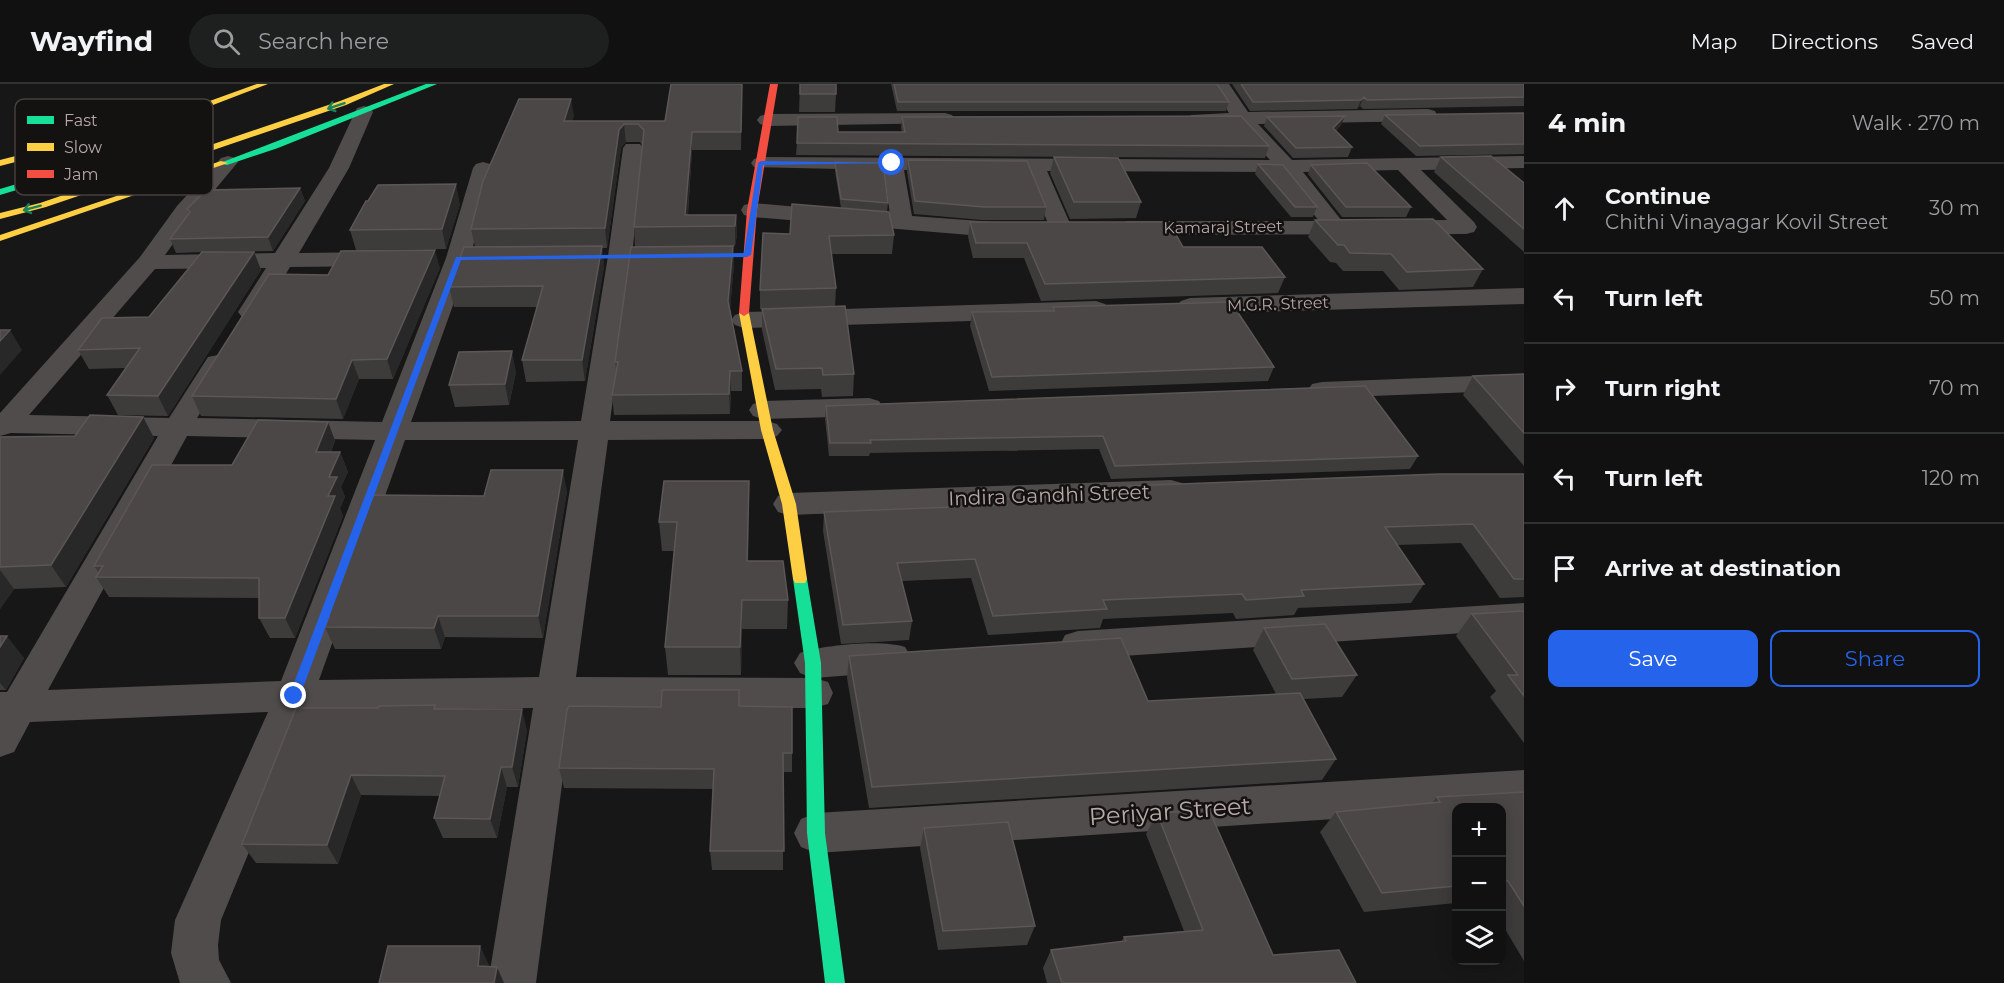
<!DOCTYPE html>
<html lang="en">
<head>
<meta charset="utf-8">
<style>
  :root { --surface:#111; --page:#1e1f1f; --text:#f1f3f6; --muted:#9c9d9f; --line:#303131; --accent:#2563eb }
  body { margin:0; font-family:Montserrat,sans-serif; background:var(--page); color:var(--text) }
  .controls { position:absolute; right:18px; bottom:18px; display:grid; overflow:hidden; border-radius:12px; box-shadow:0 3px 15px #0003 }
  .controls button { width:54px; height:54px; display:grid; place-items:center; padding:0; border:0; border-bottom:2px solid var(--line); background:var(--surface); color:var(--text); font:30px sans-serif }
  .stop { position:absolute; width:18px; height:18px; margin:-14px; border:4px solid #2563eb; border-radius:50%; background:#fff }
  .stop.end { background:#2563eb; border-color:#fff; box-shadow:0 2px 6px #0008 }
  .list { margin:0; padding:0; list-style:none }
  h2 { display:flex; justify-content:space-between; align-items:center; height:78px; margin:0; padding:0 24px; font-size:26px }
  h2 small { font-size:20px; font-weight:400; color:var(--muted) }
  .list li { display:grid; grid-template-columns:39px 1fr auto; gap:18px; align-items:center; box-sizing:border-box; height:90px; padding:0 24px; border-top:2px solid var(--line) }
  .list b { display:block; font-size:22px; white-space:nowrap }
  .list p { margin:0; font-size:20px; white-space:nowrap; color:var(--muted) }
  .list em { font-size:20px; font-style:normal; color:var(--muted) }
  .actions { display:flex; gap:12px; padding:18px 24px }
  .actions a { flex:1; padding:14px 0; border:2px solid var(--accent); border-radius:12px; text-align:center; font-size:21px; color:var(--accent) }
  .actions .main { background:var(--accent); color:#fff }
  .icon { flex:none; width:33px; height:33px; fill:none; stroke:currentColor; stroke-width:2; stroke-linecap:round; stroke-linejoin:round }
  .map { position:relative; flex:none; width:1524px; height:899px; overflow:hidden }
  header { display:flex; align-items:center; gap:36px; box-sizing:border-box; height:84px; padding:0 30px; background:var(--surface); border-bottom:2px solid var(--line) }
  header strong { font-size:28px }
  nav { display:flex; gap:33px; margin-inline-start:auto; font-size:21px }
  .search { width:420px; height:54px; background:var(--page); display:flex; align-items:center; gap:15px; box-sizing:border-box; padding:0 21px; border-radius:33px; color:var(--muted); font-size:22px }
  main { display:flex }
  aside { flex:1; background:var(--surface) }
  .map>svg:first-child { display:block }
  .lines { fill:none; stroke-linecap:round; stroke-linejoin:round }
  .street { fill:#504c4b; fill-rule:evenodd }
  .fast { fill:#16e098; fill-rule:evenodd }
  .slow { fill:#ffcf43; fill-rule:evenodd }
  .jam { fill:#f24e42; fill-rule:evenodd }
  .wall { fill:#3e3b3b }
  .shaded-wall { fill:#292828 }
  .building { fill:#4b4747; stroke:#5d5656; stroke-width:1.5 }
  .oneway { stroke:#15835b }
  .route { fill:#2563eb }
  .labels { text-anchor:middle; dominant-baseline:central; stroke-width:5; stroke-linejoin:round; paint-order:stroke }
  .far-street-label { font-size:16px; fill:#b9a8a8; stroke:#131211 }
  .street-label { font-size:20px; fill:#b9a8a8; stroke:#131211 }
  .near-street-label { font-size:24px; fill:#b9a8a8; stroke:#131211 }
  .key { fill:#131211; stroke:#453f3e; stroke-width:1.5 }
  .key-label { font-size:16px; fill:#b9a8a8 }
</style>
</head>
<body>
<header>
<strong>Wayfind</strong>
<div class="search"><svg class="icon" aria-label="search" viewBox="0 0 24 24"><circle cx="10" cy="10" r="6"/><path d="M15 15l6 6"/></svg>Search here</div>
<nav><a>Map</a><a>Directions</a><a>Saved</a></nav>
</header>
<main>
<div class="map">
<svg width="1524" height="899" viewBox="0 0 1524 899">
  <rect width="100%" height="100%" fill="#171717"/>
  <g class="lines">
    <path class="street" d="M1211 0H1229L1248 28 1428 25 1435 27 1437 31 1435 35 1428 37 1258 40 1292 76 1524 72V84L1421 86 1474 138 1477 143 1474 148 1466 150 1128 151 1120 149 1117 144 1120 139 1128 137H1319L1281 88 1047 87 1072 144 1069 149 1061 151 1053 149 1050 144 1026 87 904 86 912 132 1022 140 1025 145 1022 150 982 152 752 133 744 131 741 126 744 121 752 119 890 131 884 86 754 83 751 79 754 75 761 73 1270 76 1237 40 1191 39 1188 35 1191 31 1229 29ZM1398 86 1447 136 1342 137 1303 88Z
      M364 22 371 24 373 28 349 84 299 169 382 168 390 170 394 175 390 180 382 182 290 183 260 233 251 236 242 233 238 228 266 184 155 185 29 331 169 334 208 273 218 271 228 273 232 279 197 334 382 338 446 174 473 84 476 80 483 78 490 80 493 84 470 174 411 338 581 337 608 172 623 64 626 60H640L643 64 632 172 610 337H767L777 340 782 346 777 352 767 355 608 356 576 593 812 594 800 589 794 579 800 569C823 561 882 555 905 563L911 573 905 583 892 588 814 594 828 598 833 609 828 620 814 624H572L536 899H488L533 624 307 627 221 836 218 861 219 876 231 899H180L171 869 175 836 268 628 30 638 14 668 0 673V608H7L158 352 11 349 0 352V329L140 173 177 122 221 74 228 72 235 74 238 78 193 132 165 171 275 169 329 84 355 28 357 24ZM187 352 375 356 281 597 48 606ZM405 356H578L539 593 319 596Z
      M945 29 952 31 955 35 952 39 767 42 760 40 757 36 760 32 767 30Z
      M1524 204V220L1190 230 1181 227 1177 222 1181 217 1190 214Z
      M1096 217 1105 220 1109 225 1105 230 1096 233 744 244 735 241 731 236 735 231 744 228Z
      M1524 290V306L1322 314 1312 312 1308 306 1312 300 1322 298Z
      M869 314 879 317 883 323 879 329 869 332 763 335 753 332 749 326 753 320 763 317Z
      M1171 396 1182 399 1187 406 1182 413 1171 416 789 431 778 428 773 420 778 412 789 409Z
      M1524 519V545L1078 575 1065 571 1060 561 1065 551 1078 547Z
      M1524 686V722L1456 724V727L816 769 801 763 794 749 801 735 816 729Z"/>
    <path class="fast" d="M426 0H437L278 64 227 81 220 79Z
      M93 77 97 80 96 82 0 111V105Z
      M800 490 805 491 807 495 821 579 825 749 845 899H825L807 749 805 579 793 495 795 491Z"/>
    <path class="slow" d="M257 0H268L166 39 0 82V76L160 35Z
      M384 0H394L346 21 46 123 0 135V129L40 119 340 17Z
      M221 77 228 79 0 157V151Z
      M744 226 749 229 773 346 796 420 807 495 805 499H795L793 495 782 420 761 346 739 229Z"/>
    <path class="jam" d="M770 0H778L757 126 749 229 744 232 739 229 747 126Z"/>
  </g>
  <path class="wall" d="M671 0H742L741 66H692L688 131H736L737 151 735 162 635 163 634 143 642 61 640 58H626L621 64 607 164H602L604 182 585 297 526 298 522 276 537 223H454L449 203 475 163 471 145 574 32 572 37H665Z
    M800 0 836 10 835 28H799Z
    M891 0H1217L1229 18 1226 27H897Z
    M1232 0H1524V22L1363 25 1360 22 1357 25 1250 27Z
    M1524 29V70L1416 72 1381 40 1385 31Z
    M902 33 1269 62 1265 74 796 71 797 59 838 48H902L901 44Z
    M1267 33 1341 41 1336 47 1352 63 1348 73 1293 74 1264 42Z
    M1054 73 1141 118 1136 134 1070 135 1050 89Z
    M1441 73 1524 99V168L1434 88Z
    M908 76 1046 123 1044 136H982L914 130 907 88Z
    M835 78 888 119 887 128 894 151 892 170H831L836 204 835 223 854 290 853 312 822 313 821 305 775 306 762 246V225H760V206L790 150 841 124 835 87Z
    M1258 80 1317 123 1313 133H1291L1255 90Z
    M1311 81 1411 123 1406 133H1342L1308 90Z
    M300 104 305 117 273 167 204 168H254L261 186 168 332 118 331 107 311 125 284 89 285 78 266 149 233 202 168 176 169 170 155 189 130 187 125Z
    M368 117 460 120 446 165 356 166 350 146Z
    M1315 136 1483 185 1473 203 1399 206 1383 187H1343L1336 179 1330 178 1308 153Z
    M970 138 1183 163 1285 193 1278 209 1041 217 1024 174H973L968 153Z
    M733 162 734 180 730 225 742 287V307H731L730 330 614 331 612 311 616 286 615 278Z
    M440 184 393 295H359L343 335 201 332 192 312 328 191Z
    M1053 223 1274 283 1268 297 989 307 970 242 972 228 1052 227Z
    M516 288 509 321 455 323 449 301Z
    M1524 290V382L1463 311 1473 292Z
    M826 322 1418 372 1410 385 1111 395 1099 365 870 369 869 372H829L825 335Z
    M143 333 154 354 66 503 14 505 0 525V353L75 352Z
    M328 338 335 357 331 368H340L348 388 341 403 345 413 340 424 343 432 295 554H270L259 534V514L109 513 96 493 99 489 94 482 232 381Z
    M1524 390V513L1500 514 1461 459 1397 461 1424 500 1411 519 1298 524 1294 531 1236 535 1233 529 1103 535 1100 544 988 551 971 494 902 497 912 537 909 556 841 560 823 447 824 428 1004 421 1005 415 1060 418 1123 416 1128 402Z
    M749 397 748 477 788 516 787 545H742L741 591H668L665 563 674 467H662L659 438Z
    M567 407 543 554 445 553 441 565H335L325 543 328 536 327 533 484 412Z
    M1524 527V659L1490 613 1496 607 1456 552 1472 530Z
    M1264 544 1357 591 1342 613 1304 615 1336 675 1322 696 869 724 847 594 849 572 1148 617 1276 610 1253 566Z
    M0 552 24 574 6 606H0Z
    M739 606V622L792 669V688H783V786H712L710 767 713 705 564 704 559 684 661 623Z
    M436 625 527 646 518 703H507L497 754H443L434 734 440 712 361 711 338 780 256 779 242 760Z
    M1524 708V877L1502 840V723H1456V819L1364 828 1320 748 1336 728 1432 719 1437 713Z
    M1157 729 1273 871 1356 899H1047L1043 884 1051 866 1121 858 1124 853 1184 847 1146 750Z
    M924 744 1035 842 1027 861 938 866 920 764Z"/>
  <path class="shaded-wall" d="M1364 13 1360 22 1357 25 1361 16Z
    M571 15 574 32 566 55 564 37Z
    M1345 32 1341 41 1329 54 1333 44Z
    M624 40 626 58 621 64 607 164 605 144 619 46Z
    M692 48V66L687 142 685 131Z
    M456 100 460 120 446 165 442 145Z
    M300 104 305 117 273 167 268 153Z
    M736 131 737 151 735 162V142Z
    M602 162 604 182 585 297 582 276Z
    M733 162 734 180 729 236 728 217Z
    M435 166 440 184 393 295 387 275Z
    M254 168 261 186 168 332 158 312Z
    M10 246 22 266 0 291V257Z
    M512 267 516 288 509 321 505 300Z
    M352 276 359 295 343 335 336 315Z
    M730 287 731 307 730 330 729 310Z
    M143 333 154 354 66 503 51 481Z
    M328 338 335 357 323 388 316 368Z
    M340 368 348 388 341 403 345 413 340 424 343 432 295 554 285 534 328 412 329 393Z
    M563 386 567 407 543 554 538 532Z
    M749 397V425L748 505 747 477Z
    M0 486 14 505 0 525Z
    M742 516V545L741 591 740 563Z
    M438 532 445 553 441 565 434 544Z
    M7 552 24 574 6 606 0 599V563Z
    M522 625 527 646 518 703 512 683Z
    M501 683 507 703 497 754 490 735Z
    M351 691 361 711 338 780 327 761Z
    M480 862 489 881 486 899 478 882Z
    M497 883 504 899H494Z"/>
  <path class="building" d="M671 0H742L741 48H692L685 131H736L735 142 634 143 644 46 638 40H624L619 46 605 144 471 145 483 97 519 15H571L564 37H665Z
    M800 0H836V10H800Z
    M894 0H1217L1229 18H898Z
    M1241 0H1524V13L1367 16 1364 13 1361 16 1253 18Z
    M1524 29V60L1420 62 1385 31Z
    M1241 32 1269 62 797 59 798 33H837L838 48H905L902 33Z
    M1345 32 1333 44 1352 63 1296 64 1267 33Z
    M1491 72 1524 99V145L1441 73Z
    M1054 73 1118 74 1141 118H1074Z
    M908 76 1027 77 1046 123H984L915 117Z
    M835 78 883 79 888 119 841 115Z
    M1367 79 1411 123H1346L1311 81Z
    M1258 80 1283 81 1317 123H1295Z
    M456 100 442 145 350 146 366 117H368L378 101Z
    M300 104 268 153 170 155 190 128 187 125 206 106Z
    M792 120 889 128 894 151 829 152 836 204 760 206 763 149 790 150Z
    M1433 135 1483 185 1407 188 1391 170 1350 169 1344 161H1338L1315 136Z
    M970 138H1169L1183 163H1262L1285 193 1045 200 1027 159H976Z
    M602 162 582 276H522L543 202 449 203 464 163Z
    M733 162 728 217 742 287H730L729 310 612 311 618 278H615L631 163Z
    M435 166 387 275 352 276 336 315 192 312 269 190 328 191 341 167Z
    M202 168H254L158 312 107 311 140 264 78 266 102 234 149 233Z
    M1231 218 1274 283 992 293 972 228 1050 227H1054L1053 223Z
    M845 222 854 290 823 291 822 284 776 285 762 225Z
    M0 246H10L0 257Z
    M512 267 505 300 449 301 459 268Z
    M1524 290V349L1473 292Z
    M1365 302 1418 372 1115 382 1103 352 870 356 871 359H830L826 322Z
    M90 331 143 333 51 481 0 483V353L75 352Z
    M258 336 328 338 316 368H340L329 393H337L328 412H335L285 534H259V494L96 493 103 482H94L152 381H232Z
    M491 386H563L538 532H438L434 544 325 543 329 533H327L373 411 484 412Z
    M1439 390H1524V495H1514L1473 440 1385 443 1424 500 1301 506 1304 512 1246 516 1242 510 1103 516 1107 525 993 532 975 475 897 479 912 537 843 541 824 428 1007 421 1005 415 1058 413 1060 418 1133 415 1128 402Z
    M664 397H749L747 477H783L788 516H742L740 563H665L677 438H659Z
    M1524 527V612L1508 591H1518L1472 530Z
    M1325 540 1357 591 1292 595 1264 544Z
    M0 552H7L0 563Z
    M1121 554 1148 617 1300 609 1336 675 872 703 849 572Z
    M662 606H739V622L792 623V669H783L784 767H710L714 685 559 684 567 626 569 622 661 623Z
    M435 621 434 625H522L512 683H501L490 735 434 734 445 692 351 691 327 761 242 760 296 624H378L379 622Z
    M1524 708V822L1508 797H1502V723H1456V802L1382 809 1336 728 1440 718 1437 713Z
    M1209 726 1273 871 1339 866 1356 899H1062L1051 866 1126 857 1124 853 1203 846 1157 729Z
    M1008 738 1035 842 943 847 924 744Z
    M388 862H480L478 882 497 883 494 899H379Z"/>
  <defs><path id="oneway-shaft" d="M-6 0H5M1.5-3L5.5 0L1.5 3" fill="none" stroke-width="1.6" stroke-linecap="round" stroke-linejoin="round" transform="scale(1.5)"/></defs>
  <g class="oneway">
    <use href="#oneway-shaft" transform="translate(336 22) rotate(161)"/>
    <use href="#oneway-shaft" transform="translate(32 124) rotate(165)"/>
  </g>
  <path class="route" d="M761 77 896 79 763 81 751 171 747 173 461 176 300 612 294 616 290 615 289 612 456 173 744 169 758 79Z"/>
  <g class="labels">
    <g class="far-street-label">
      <text transform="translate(1223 143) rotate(-1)">Kamaraj Street</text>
      <text transform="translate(1278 220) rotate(-2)">M.G.R. Street</text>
    </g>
    <g class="street-label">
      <text transform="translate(1049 411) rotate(-2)">Indira Gandhi Street</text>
    </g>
    <g class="near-street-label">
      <text transform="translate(1170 727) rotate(-4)">Periyar Street</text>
    </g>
  </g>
  <rect x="15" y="15" width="198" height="96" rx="9" class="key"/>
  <rect x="27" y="32" width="27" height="8" fill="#16e098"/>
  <rect x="27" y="59" width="27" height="8" fill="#ffcf43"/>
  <rect x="27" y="86" width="27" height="8" fill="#f24e42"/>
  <g class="key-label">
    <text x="64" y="42">Fast</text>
    <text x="64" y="69">Slow</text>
    <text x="64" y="96">Jam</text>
  </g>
</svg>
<div class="controls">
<button>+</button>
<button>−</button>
<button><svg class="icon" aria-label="layers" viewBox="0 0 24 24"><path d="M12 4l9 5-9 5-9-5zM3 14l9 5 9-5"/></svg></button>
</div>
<div class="stop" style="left:892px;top:79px"></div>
<div class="stop end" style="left:294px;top:612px"></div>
</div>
<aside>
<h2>4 min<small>Walk · 270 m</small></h2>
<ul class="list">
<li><svg class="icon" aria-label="ahead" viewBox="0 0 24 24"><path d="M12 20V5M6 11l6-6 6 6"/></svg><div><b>Continue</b><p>Chithi Vinayagar Kovil Street</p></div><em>30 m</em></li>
<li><svg class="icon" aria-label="left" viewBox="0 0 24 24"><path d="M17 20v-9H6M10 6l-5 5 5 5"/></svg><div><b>Turn left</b></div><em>50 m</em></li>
<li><svg class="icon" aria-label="right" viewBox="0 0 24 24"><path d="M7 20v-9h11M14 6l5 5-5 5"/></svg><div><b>Turn right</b></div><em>70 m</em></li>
<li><svg class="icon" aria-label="left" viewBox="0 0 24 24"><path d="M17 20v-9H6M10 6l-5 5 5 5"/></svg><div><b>Turn left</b></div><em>120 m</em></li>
<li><svg class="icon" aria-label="arrive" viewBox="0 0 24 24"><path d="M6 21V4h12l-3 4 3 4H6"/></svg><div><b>Arrive at destination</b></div></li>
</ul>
<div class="actions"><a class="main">Save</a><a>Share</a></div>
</aside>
</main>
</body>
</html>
